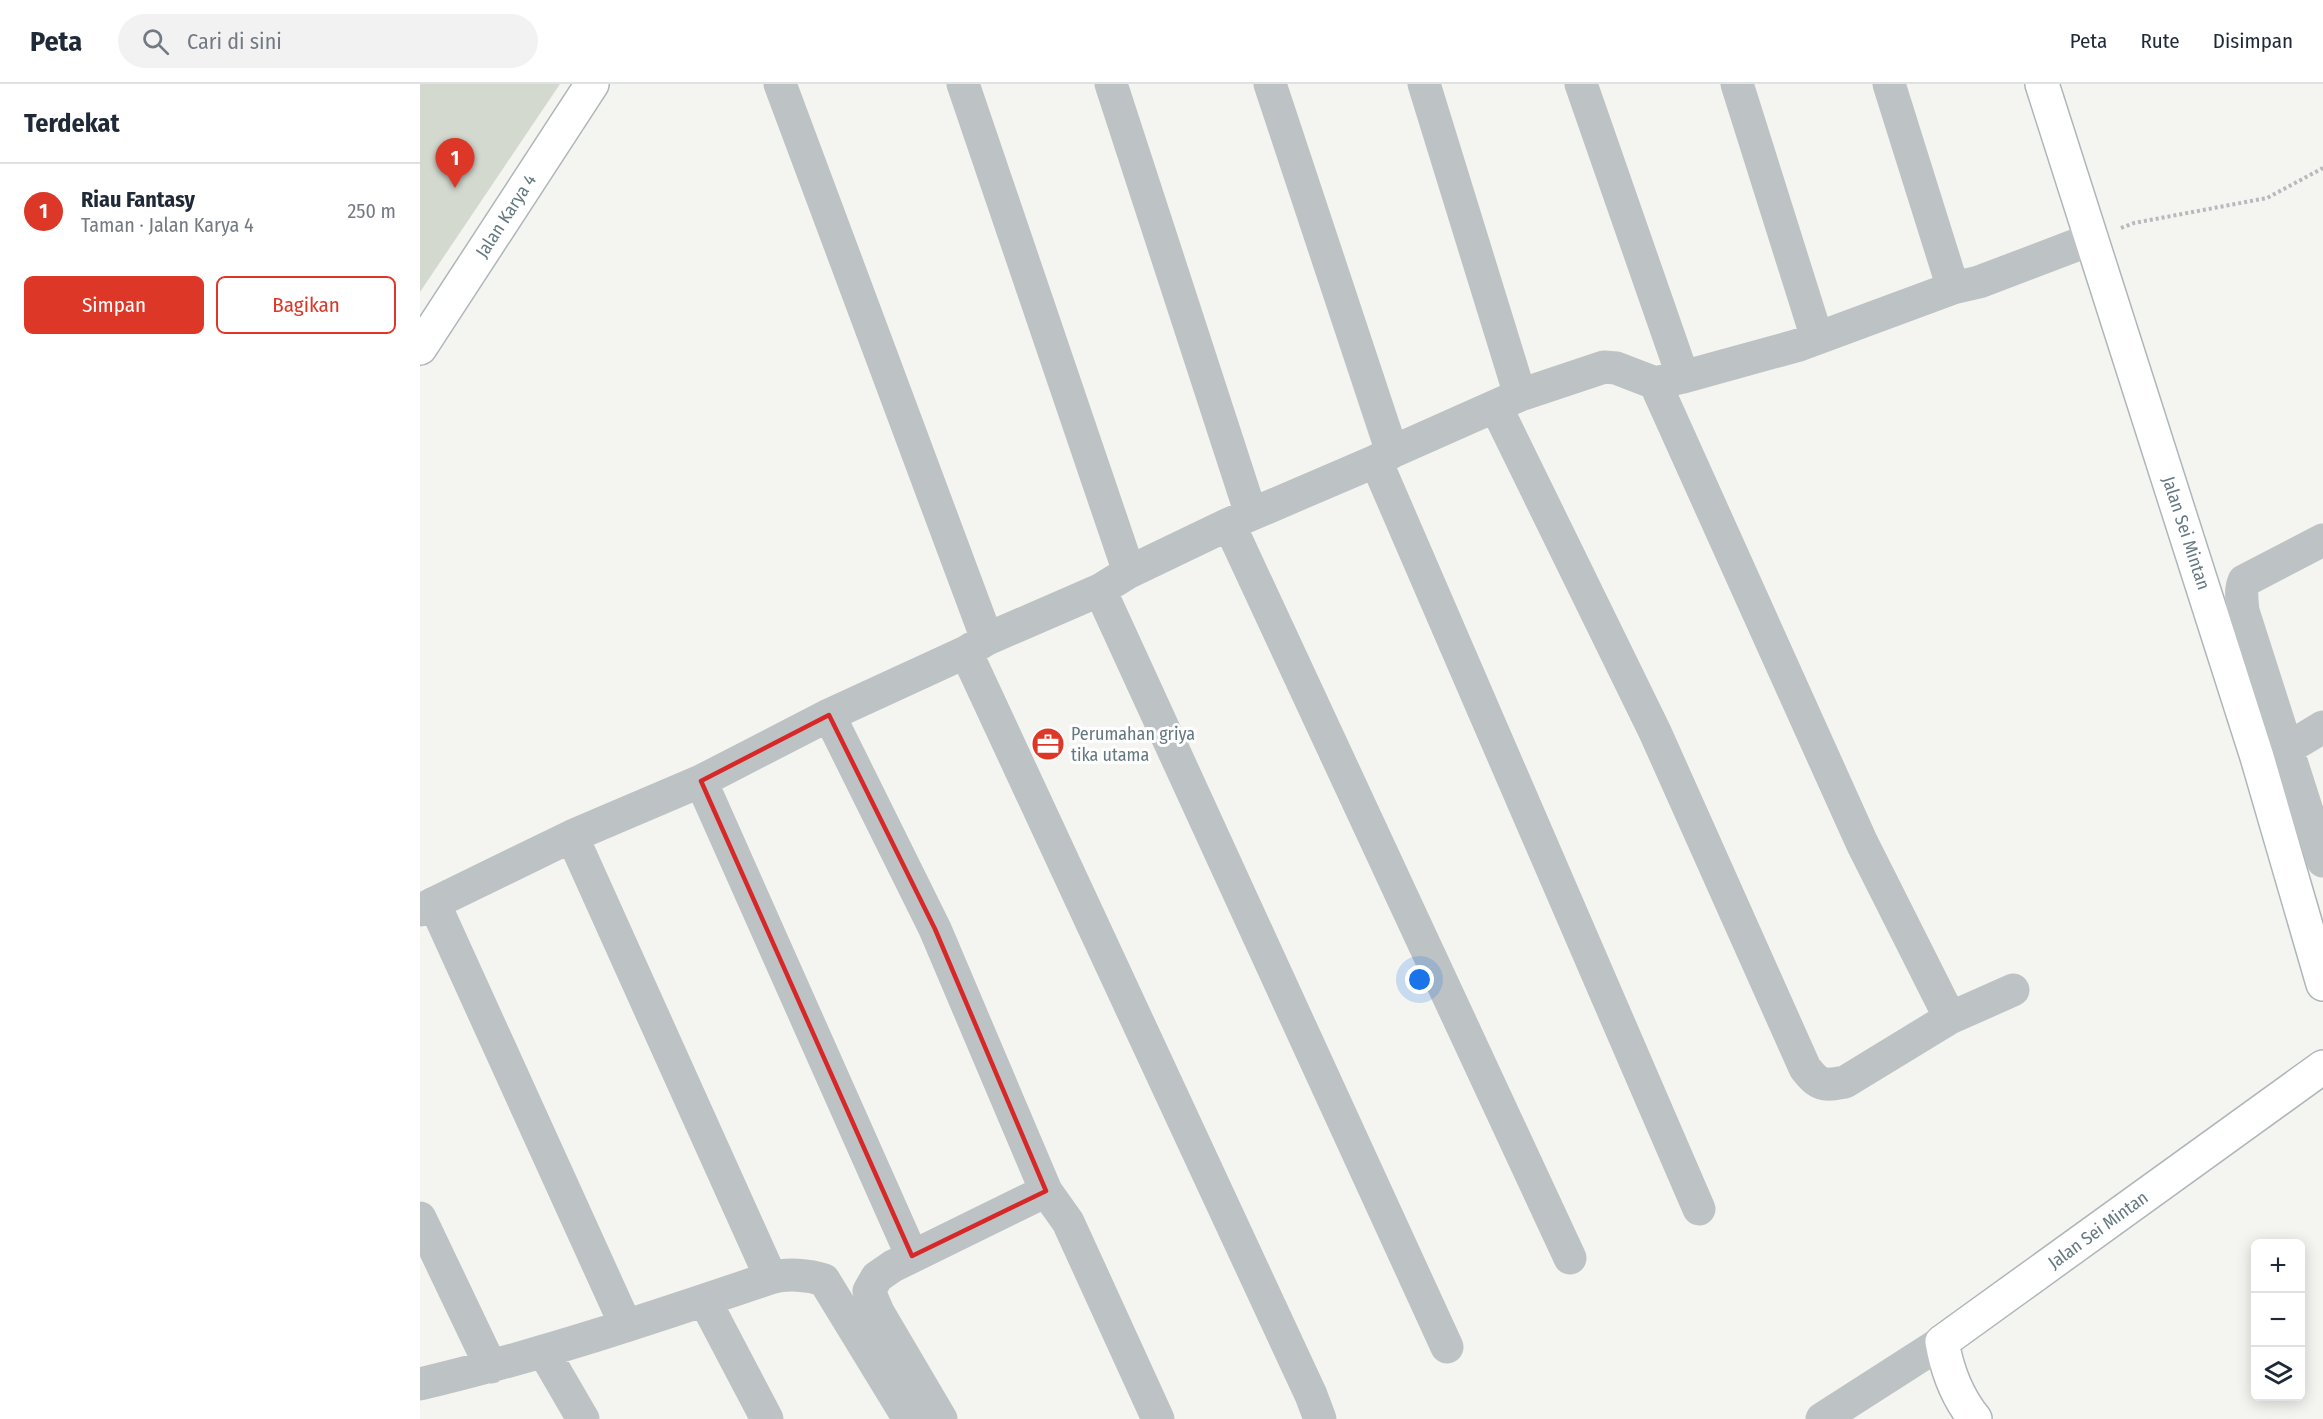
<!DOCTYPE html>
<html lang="id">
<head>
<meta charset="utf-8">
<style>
  :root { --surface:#fff; --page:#f2f2f3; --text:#1f2937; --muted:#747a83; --line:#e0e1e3; --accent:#dd3727 }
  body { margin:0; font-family:"Fira Sans Condensed",sans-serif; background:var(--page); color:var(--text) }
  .controls { position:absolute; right:18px; bottom:18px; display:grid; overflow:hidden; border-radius:9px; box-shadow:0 3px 15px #0003 }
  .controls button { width:54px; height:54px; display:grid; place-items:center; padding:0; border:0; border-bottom:2px solid var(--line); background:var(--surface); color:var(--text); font:30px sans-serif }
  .you { position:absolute; left:1000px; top:896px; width:21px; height:21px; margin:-15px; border:4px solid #fff; border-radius:50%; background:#1a73e8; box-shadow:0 0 0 9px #1a73e833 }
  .badge { display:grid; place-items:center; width:39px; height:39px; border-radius:50%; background:var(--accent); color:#fff; font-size:20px; font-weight:700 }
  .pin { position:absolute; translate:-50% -50px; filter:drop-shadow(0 2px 3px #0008) }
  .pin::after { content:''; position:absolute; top:32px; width:21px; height:18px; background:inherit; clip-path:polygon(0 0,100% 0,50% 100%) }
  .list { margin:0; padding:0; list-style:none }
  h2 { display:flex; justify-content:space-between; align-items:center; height:78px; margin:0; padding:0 24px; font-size:26px }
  h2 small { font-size:20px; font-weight:400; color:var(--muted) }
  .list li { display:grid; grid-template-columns:39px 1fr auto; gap:18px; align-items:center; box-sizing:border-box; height:96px; padding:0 24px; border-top:2px solid var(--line) }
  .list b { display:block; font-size:22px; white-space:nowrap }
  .list p { margin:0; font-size:20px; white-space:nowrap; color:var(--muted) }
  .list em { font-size:20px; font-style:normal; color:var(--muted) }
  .actions { display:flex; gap:12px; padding:18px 24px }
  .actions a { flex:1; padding:14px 0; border:2px solid var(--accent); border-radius:9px; text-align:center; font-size:21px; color:var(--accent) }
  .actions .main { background:var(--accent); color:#fff }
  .icon { flex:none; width:33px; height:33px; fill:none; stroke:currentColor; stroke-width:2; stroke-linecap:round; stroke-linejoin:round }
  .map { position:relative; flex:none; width:1903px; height:1335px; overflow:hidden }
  header { display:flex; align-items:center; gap:36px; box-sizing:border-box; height:84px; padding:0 30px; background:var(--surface); border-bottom:2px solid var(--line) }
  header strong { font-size:28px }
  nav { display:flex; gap:33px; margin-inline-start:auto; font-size:21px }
  .search { width:420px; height:54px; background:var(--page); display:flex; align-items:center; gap:15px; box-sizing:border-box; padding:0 21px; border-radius:33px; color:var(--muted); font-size:22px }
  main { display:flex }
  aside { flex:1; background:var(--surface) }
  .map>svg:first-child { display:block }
  .green { fill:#d4d9cf }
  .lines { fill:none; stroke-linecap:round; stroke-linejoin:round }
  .secondary-casing { stroke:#afb6b9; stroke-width:36 }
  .path { stroke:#b7babc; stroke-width:4; stroke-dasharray:3 3; stroke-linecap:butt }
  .street { stroke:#bdc2c4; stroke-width:33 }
  .secondary { stroke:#fff; stroke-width:33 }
  .marked { fill:none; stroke:#d62828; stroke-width:4.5; stroke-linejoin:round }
  .labels { text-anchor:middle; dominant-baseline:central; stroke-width:6; stroke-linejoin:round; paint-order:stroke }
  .street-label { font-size:18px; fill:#647880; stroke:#fff }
  .poi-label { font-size:18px; fill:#647880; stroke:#fff; text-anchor:start }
</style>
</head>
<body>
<header>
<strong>Peta</strong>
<div class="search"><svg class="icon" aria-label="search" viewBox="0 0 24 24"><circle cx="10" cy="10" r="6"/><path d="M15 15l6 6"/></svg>Cari di sini</div>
<nav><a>Peta</a><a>Rute</a><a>Disimpan</a></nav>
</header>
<main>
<aside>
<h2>Terdekat<small></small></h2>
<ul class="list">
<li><span class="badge">1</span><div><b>Riau Fantasy</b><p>Taman · Jalan Karya 4</p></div><em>250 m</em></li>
</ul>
<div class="actions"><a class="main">Simpan</a><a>Bagikan</a></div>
</aside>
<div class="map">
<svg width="1903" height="1335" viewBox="0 0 1903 1335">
  <rect width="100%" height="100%" fill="#f4f4f0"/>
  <path class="green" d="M0 0H140L0 208Z"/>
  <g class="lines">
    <defs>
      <path id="secondary" d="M1622 0 1837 673 1903 900
        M0 264 172 0
        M1555 1335C1537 1313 1527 1286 1522 1258L1903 983"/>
    </defs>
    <use href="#secondary" class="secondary-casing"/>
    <path class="path" d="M1701 144 1714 139 1847 114 1903 84"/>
    <path class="street" d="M360 0 567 555
      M543 0 709 488
      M691 0 831 430
      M850 0 972 368
      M1004 0 1100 311
      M1161 0 1263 293
      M1317 0 1397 254
      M1469 0 1533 204
      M1076 323 1235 648 1385 984C1399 1002 1403 1002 1425 998L1530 934 1442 759 1235 299
      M956 377 1279 1125
      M809 440 1150 1174
      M1903 456 1824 497C1820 506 1822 516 1823 527L1903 777
      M680 506 1027 1263
      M546 568 891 1311 900 1335
      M409 631 515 845 626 1107 648 1138 738 1335
      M1847 670 1868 664 1903 643
      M281 697 492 1172
      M152 752 351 1194
      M14 819 206 1242
      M0 826 152 752 281 697 409 631 546 568 567 555 680 506 709 488 809 440 956 377 972 368 1100 311 1184 283 1196 284 1235 299 1263 293 1379 261 1533 204 1559 198 1672 155
      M1530 934 1593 906
      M0 1134 71 1283
      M285 1217 347 1335
      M124 1268 163 1335
      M0 1300C119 1272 235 1233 350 1194 367 1189 389 1191 404 1196L489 1335
      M521 1335 458 1228 449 1207 457 1193 473 1182 626 1107
      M1402 1335 1522 1258"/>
    <use href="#secondary" class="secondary"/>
  </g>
  <path class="marked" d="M409 631 515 845 626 1107 492 1172 281 697Z"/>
  <defs>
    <symbol id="office-disc" viewBox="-11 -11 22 22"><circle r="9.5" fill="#dd3727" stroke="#fff"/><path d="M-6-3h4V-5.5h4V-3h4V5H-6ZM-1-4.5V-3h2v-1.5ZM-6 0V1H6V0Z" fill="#fff"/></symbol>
  </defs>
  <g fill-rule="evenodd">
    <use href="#office-disc" x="609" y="641" width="38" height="38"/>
  </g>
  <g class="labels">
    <g class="street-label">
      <text transform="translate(86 132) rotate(-57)">Jalan Karya 4</text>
      <text transform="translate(1766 449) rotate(72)">Jalan Sei Mintan</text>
      <text transform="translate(1678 1146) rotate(-36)">Jalan Sei Mintan</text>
    </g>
    <g class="poi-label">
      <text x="651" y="650">Perumahan griya<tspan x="651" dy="21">tika utama</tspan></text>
    </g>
  </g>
</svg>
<div class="controls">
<button>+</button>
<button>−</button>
<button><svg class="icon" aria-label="layers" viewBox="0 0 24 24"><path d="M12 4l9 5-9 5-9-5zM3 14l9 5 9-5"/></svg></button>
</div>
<div class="you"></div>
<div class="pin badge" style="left:35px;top:104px">1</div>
</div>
</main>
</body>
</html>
